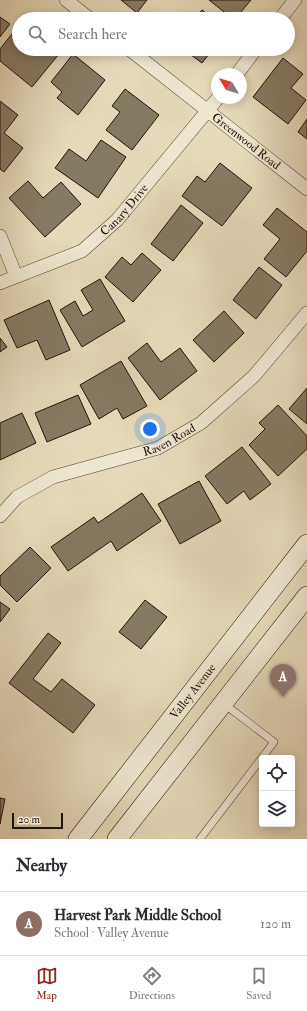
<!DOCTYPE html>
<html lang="en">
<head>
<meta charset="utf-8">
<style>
  :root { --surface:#fff; --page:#f7f7f7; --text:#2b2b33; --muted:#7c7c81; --line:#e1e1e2; --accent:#8f2418 }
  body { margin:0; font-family:"IM FELL Double Pica",serif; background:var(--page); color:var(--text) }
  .controls { position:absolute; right:12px; bottom:12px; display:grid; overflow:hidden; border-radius:4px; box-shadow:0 2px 10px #0003 }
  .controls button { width:36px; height:36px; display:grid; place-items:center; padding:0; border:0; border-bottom:1px solid var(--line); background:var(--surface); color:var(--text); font:20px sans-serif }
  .compass { position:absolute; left:211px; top:68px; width:36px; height:36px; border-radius:50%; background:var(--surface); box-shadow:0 2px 10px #0003; rotate:308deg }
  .scale { position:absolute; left:12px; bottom:10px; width:51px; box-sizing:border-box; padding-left:4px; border:2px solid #1f140a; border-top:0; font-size:11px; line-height:14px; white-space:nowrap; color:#1f140a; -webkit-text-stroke:3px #ede6d1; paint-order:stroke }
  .you { position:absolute; left:150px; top:429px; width:14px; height:14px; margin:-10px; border:3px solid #fff; border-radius:50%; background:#1a73e8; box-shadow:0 0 0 6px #1a73e833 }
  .badge { display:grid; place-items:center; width:26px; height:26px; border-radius:50%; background:var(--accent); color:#fff; font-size:13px; font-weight:700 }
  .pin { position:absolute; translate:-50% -33px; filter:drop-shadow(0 1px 2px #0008) }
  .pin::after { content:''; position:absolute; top:21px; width:14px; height:12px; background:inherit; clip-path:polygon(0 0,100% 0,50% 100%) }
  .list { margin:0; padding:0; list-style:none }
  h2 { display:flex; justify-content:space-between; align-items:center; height:52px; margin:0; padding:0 16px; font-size:17px }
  h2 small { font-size:13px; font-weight:400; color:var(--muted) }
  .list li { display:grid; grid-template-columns:26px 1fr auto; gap:12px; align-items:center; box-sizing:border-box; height:64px; padding:0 16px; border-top:1px solid var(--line) }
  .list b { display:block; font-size:15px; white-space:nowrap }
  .list p { margin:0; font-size:13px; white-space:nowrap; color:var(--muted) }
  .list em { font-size:13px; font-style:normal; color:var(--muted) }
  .icon { flex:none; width:22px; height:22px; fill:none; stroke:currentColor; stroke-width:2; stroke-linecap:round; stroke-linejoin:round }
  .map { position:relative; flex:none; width:307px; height:839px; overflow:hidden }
  .search { position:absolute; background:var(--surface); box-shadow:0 2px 10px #0003; left:12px; right:12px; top:12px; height:44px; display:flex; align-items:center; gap:10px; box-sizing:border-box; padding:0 14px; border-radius:22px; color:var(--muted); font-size:15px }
  .sheet { height:116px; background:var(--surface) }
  nav { display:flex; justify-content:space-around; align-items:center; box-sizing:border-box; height:56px; border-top:1px solid var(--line); background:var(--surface); font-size:11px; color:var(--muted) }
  nav a { display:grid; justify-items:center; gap:2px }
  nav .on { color:var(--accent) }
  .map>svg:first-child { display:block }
  .building { fill:#857a64; stroke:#1f140a }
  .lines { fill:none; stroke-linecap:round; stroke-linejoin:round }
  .lane-casing { stroke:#504536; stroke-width:8 }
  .street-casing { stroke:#504536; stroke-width:14 }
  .secondary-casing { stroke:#1f140a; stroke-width:20 }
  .lane { stroke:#ede6d1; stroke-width:7 }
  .street { stroke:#ede6d1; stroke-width:13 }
  .secondary { stroke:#ede6d1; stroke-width:19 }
  .labels { text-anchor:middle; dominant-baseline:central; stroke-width:4; stroke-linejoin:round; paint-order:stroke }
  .street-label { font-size:12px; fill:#1f140a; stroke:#ede6d1 }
</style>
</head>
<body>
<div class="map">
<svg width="307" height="839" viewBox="0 0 307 839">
  <rect width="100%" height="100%" fill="#e4d9b8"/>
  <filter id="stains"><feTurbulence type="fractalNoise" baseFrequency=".005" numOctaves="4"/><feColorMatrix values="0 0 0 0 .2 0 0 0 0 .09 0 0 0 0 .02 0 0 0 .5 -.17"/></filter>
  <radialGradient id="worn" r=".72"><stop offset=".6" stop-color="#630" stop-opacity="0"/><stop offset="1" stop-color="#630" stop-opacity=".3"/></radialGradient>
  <path class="building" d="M121 0H147L137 13Z
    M209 0H251L235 19H233Z
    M202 10 214 19H195Z
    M0 17 10 24 0 37Z
    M19 25V49H63L32 87 0 61V49Z
    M183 49H213L202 63Z
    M73 54 105 80 78 115 57 98 62 92 51 82Z
    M283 58 303 74 291 88 306 100 288 124 253 97Z
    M125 89 159 115 132 150 106 130 120 112 112 106Z
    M0 101 18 115 4 133 23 148 4 172 0 169Z
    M307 119V139L298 132Z
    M101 140 126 157 98 198 55 168 69 149 86 161Z
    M220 163 252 188 222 226 182 196 197 176 205 182Z
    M28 181 43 198 61 182 81 204 45 237 9 198Z
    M181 205 203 223 173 261 151 244Z
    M277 208 307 232V251L286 277 264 259 280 239 263 225Z
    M142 253 161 270 133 302 105 277 122 257 131 265Z
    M259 267 282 285 256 319 233 300Z
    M100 279 125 321 82 347 60 310 75 301 83 316 93 310 81 290Z
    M49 300 70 350 46 360 37 340 17 348 4 320Z
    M224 311 244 333 214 362 193 340Z
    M0 338 7 347 0 352Z
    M147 343 161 362 180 348 197 371 160 400 128 358Z
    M121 361 147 406 123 419 117 408 99 419 80 385Z
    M307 388V424L289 409Z
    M78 395 91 424 47 442 35 413Z
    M278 405 307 436V449L278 476 249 445 265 429 259 423Z
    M22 413 36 443 0 460V423Z
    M242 447 271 484 250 500 244 491 227 504 205 476Z
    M199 481 221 521 180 544 158 504Z
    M142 493 161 521 117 551 111 541 68 571 51 547 94 517 98 523Z
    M30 547 51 568 17 602 0 585V576Z
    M145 600 167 617 141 649 119 632Z
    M0 602 10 609 0 622Z
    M48 633 61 643 33 679 51 692 62 679 95 705 73 733 9 683Z
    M0 798 5 799 0 824Z"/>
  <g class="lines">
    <defs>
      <path id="lane" d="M200 839 274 742 223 703"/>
      <g id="street">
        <path d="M66 0 90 19"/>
        <path d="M280 19 295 0"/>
        <path id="s1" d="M129 49 307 189"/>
        <path d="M237 74 256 49"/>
        <path d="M0 236 16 276"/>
        <path id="s2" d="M0 283 82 251 117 220 218 98"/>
        <path id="s3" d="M0 516 17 497 53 477 158 448 201 423 254 376 307 313"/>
      </g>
      <g id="secondary">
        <path id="s4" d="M78 839 307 544"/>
        <path d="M117 839 307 596"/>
      </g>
    </defs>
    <use href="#lane" class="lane-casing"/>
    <use href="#street" class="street-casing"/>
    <use href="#secondary" class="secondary-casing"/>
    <use href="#lane" class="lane"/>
    <use href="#street" class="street"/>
    <use href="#secondary" class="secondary"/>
  </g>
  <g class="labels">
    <g class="street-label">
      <text stroke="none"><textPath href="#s1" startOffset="149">Greenwood Road</textPath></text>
      <text stroke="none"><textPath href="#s2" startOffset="147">Canary Drive</textPath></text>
      <text stroke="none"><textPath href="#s3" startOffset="189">Raven Road</textPath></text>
      <text stroke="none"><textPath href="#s4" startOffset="187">Valley Avenue</textPath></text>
    </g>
  </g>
  <rect width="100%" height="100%" filter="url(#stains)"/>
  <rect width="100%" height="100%" fill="url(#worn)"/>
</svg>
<div class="controls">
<button><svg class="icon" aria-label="locate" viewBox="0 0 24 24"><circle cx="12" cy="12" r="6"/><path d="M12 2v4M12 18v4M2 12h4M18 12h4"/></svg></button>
<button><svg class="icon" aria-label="layers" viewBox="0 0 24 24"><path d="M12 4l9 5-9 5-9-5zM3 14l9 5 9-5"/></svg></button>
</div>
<svg class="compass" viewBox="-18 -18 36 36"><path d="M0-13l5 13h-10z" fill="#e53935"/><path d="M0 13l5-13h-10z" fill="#7c7c81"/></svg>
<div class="scale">20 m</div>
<div class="you"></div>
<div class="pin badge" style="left:283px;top:697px;background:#8d6e63">A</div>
<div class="search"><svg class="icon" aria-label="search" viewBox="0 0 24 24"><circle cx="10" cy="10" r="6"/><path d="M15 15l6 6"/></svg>Search here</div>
</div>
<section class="sheet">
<h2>Nearby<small></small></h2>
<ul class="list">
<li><span class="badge" style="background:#8d6e63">A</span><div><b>Harvest Park Middle School</b><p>School · Valley Avenue</p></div><em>120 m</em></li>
</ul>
</section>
<nav>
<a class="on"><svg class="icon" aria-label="map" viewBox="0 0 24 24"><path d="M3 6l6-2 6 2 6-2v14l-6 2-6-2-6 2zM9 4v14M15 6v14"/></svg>Map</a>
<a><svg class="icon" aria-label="directions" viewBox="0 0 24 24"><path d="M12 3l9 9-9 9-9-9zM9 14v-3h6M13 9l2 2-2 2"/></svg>Directions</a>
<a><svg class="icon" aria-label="saved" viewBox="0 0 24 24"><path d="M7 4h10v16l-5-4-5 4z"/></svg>Saved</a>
</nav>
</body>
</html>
